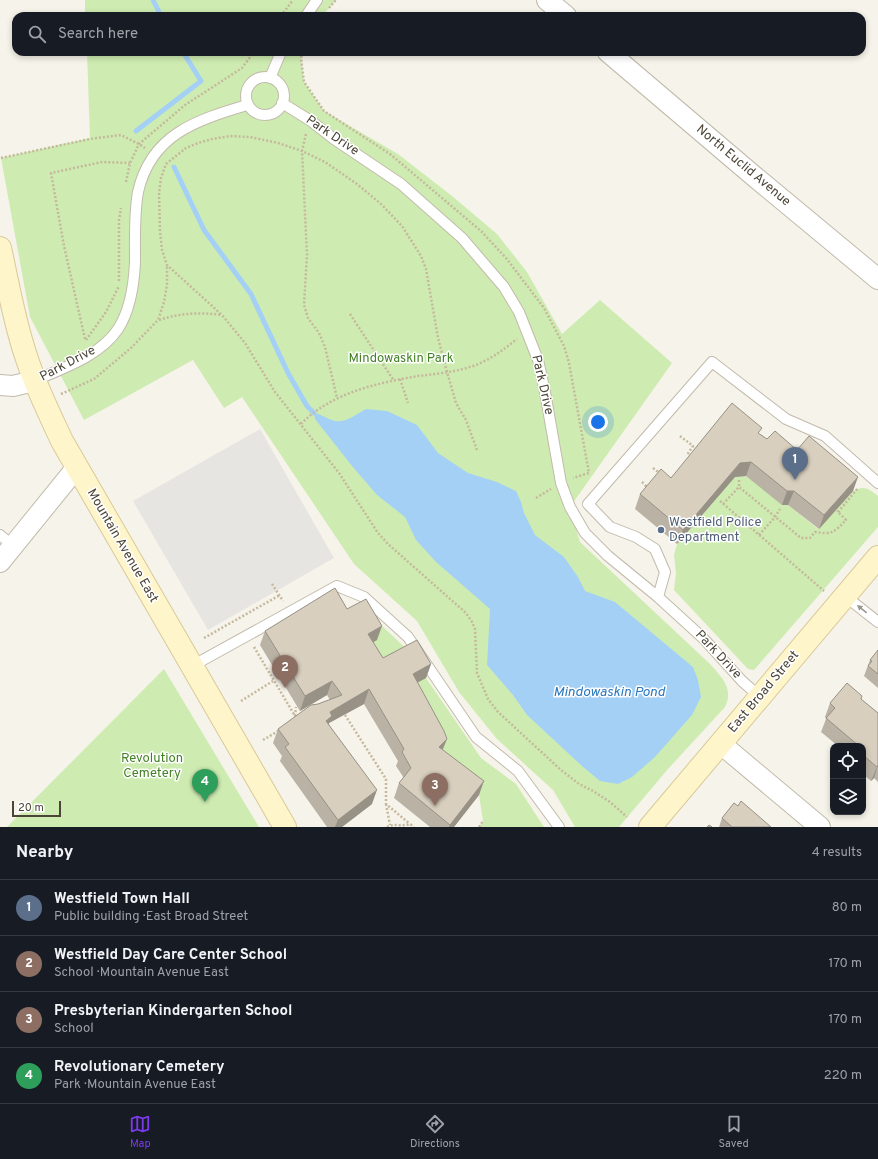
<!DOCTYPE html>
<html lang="en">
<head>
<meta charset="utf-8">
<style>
  :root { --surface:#171b24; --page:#242831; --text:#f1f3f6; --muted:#9ea1a6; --line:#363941; --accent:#7c3aed }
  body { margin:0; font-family:Overpass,sans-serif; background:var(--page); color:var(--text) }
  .controls { position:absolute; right:12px; bottom:12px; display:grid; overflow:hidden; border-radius:8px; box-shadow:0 2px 6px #0003 }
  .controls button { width:36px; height:36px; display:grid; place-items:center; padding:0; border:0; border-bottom:1px solid var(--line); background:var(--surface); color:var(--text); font:20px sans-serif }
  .scale { position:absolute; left:12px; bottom:10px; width:49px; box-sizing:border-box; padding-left:4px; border:2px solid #4b4437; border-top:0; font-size:11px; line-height:14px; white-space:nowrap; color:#4b4437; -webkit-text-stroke:3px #fff; paint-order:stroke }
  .you { position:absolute; left:598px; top:422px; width:14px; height:14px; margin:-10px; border:3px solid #fff; border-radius:50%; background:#1a73e8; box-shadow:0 0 0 6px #1a73e833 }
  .badge { display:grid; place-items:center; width:26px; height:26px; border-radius:50%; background:var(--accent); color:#fff; font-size:13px; font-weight:700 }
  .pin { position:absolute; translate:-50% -33px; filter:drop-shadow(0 1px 2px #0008) }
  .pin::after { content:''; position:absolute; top:21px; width:14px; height:12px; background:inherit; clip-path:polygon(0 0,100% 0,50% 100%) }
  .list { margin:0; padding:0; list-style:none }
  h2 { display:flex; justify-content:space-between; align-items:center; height:52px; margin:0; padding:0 16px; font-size:17px }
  h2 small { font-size:13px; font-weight:400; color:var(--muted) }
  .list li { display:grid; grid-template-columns:26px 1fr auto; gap:12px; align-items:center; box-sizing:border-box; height:56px; padding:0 16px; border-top:1px solid var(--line) }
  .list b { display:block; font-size:15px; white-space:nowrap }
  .list p { margin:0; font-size:13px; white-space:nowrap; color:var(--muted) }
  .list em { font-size:13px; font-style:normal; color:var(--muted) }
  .icon { flex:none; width:22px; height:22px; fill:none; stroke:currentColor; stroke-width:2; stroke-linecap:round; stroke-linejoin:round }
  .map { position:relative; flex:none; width:878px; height:827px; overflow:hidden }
  .search { position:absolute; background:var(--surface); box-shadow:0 2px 6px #0003; left:12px; right:12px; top:12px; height:44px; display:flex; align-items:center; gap:10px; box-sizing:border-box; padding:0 14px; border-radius:12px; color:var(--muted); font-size:15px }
  .sheet { height:276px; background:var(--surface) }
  nav { display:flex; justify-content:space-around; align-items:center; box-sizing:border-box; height:56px; border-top:1px solid var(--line); background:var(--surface); font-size:11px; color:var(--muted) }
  nav a { display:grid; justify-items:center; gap:2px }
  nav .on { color:var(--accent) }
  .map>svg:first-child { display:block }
  .green { fill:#ceecb1 }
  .parking { fill:#e7e5e2 }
  .water { fill:#a4d0f5 }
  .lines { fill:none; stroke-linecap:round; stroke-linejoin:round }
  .stream { stroke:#a4d0f5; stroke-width:5 }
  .lane-casing { stroke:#c2bbac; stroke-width:12 }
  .street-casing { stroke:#c2bbac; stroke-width:22 }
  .secondary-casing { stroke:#d8ca98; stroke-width:24 }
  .path { stroke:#c5b89c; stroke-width:2.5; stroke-dasharray:2 2; stroke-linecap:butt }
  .lane { stroke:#fff; stroke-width:10 }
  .street { stroke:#fff; stroke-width:20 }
  .secondary { stroke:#fff5cb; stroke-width:22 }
  .wall { fill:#bab2a4 }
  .shaded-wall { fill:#979186 }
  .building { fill:#d8cfbf; stroke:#979186 }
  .oneway { fill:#9c9891 }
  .service-dot { fill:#5c6f8a; stroke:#fff; stroke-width:1.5 }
  .labels { text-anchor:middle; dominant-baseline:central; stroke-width:3; stroke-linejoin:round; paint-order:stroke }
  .street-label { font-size:13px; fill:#4b4437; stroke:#fff }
  .park-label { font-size:13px; fill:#448126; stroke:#fff }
  .service-label { font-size:13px; fill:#4e5e75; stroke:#fff; text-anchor:start }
  .water-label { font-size:14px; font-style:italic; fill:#2977be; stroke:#fff }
</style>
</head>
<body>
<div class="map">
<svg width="878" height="827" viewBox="0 0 878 827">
  <rect width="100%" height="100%" fill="#f6f3ea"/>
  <path class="green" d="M85 0H336L322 16H85Z
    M87 52H303L301 58 304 82 324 111 398 154 452 196 497 234 527 272 562 334 600 300 672 363 570 507 580 542 710 664C722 678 734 688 725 707L668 769 619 827H575L553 790 497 739 459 692 417 621 354 564 242 397 224 408 193 360 84 420 30 317 1 158 90 138Z
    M746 476 788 505 818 529 853 491C864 485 869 489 878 496V527L754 670 748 669 674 590 676 573 674 555 677 544 735 477Z
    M366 611 412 654 378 672Z
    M164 669 259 827H7Z
    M426 678 481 758 516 784 544 827H479L483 821 479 795 434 761 407 688Z"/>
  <path class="parking" d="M260 429 334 558 208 630 133 501Z"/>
  <path class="water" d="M366 409 387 411 417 425 438 453 468 473 497 482 516 491 521 502 524 513 535 535 564 557 578 577 585 591 615 602 693 667 698 680 701 697 692 715 655 757 632 777 618 784 600 781 582 766 527 715 513 695 487 665 490 609 436 562 416 540 405 517 377 495 352 466 315 419 314 413C321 414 326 418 332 420 344 425 356 414 366 409Z"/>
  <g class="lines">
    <path class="stream" d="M153 0 161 16
      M136 131 201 81 183 52
      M174 167 204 230 251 294 288 373 307 406 314 413"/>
    <defs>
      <path id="lane" d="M306 16 317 0
        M246 96a19 19 0 1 1 38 0a19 19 0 1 1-38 0Z
        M270 78 281 52
        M282 103 311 121 334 139 401 184 462 238 504 287 519 312 538 360 545 392 561 483 570 507 585 533 608 556 658 597 703 638 742 681 760 697
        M34 381C63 368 100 356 118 329 131 309 134 284 135 262 135 239 134 214 138 192 151 134 197 120 247 105
        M0 535 13 546
        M845 596 878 622
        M658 597 665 572 655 549 636 537 610 527 588 504 712 362 786 419 825 436 878 483
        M192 666 337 586 364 597 408 637 476 737 518 771 559 827"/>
      <path id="street" d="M547 0 566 16
        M608 52 755 177 878 279
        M0 385 13 386 34 381
        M0 562 77 467
        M721 744 820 827"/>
      <path id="secondary" d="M0 248C8 284 14 321 26 356 35 385 49 413 62 441L285 827
        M650 827 878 557"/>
    </defs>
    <use href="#lane" class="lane-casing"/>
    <use href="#street" class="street-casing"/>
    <use href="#secondary" class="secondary-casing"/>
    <path class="path" d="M329 8 336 0
      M281 16 293 0
      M303 52 301 58 304 82 324 111 390 154 481 231 506 258 544 308 564 346 569 363 589 473 573 478
      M306 134 302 151 307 255 304 305 308 318 319 333 325 347 337 398
      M1 158 90 139 121 135 139 144 145 148
      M126 182 130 163 139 144 185 105 242 68 254 52
      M119 281V220L121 208
      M350 314 394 381
      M159 320C180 313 200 312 222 315
      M85 339 64 246 51 173 102 162 130 163
      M86 340 106 312 119 286
      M400 379 408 403
      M61 394 94 379 131 348 158 320 164 302 167 285V265
      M301 424C331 393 377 383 418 376 436 374 455 372 473 366 490 360 503 350 517 339
      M680 436 693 446 687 455
      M477 450 466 420 456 403 447 372 438 338 426 269 421 256 402 226 381 204 357 184 325 162 302 151 278 143 250 137 230 136 212 139 198 143 186 148 166 164 161 178 159 193 160 231 162 250 167 265 222 315 245 343 275 392 339 473 378 533 388 544 466 613 472 622 475 629 477 673 488 699 498 712 561 770 579 784 593 791 610 802 627 817
      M653 468 661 474
      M739 480V487
      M642 482 648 488
      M536 498 551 489
      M720 501 824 591
      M723 504 739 487 801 538H810L815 532C833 535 834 532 846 520L837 511
      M838 512 858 488
      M759 535 775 517 780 509
      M272 584 283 601
      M204 638 280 595
      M254 647 295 716 297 717
      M241 701 273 681
      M345 715 386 779V804L410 824
      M295 716 296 707
      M263 740 280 730
      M386 804 390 825
      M387 827C394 823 401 827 410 824L414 827
      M479 827 483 821"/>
    <use href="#lane" class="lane"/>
    <use href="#street" class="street"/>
    <use href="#secondary" class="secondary"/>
  </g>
  <path class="wall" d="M760 434 767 439 797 450 853 491 819 529 788 505H782L746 476 735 477 677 544 635 509 640 494 671 478Z
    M265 631 377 640 373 642 383 658 431 664 426 678 417 683 443 750 479 795 454 827H430L394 798 399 783 404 778 396 766 398 761 364 704 329 723V724L372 804 342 827H327L280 761 282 756 273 743 278 729 318 704 330 700 327 695 300 711 260 645Z
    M878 650V688L864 676 870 660Z
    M861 699 878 713V782L874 778 871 781 863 774V746H838L821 732 826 719 825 717 830 703Z
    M738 806 771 827H719L722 818Z"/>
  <path class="shaded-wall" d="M751 462 746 476 735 477 677 544 683 530 740 463Z
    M858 477 853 491 819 529 824 515Z
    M787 491H794L788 505H782Z
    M382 626 377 640 363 648 368 634Z
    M431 664 426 678 407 688 413 674Z
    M332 681 327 695 300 711 305 696Z
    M369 689 364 704 329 723 327 730 321 735 330 712Z
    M447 739 441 754 439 747Z
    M878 765 874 778 871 781 877 767Z
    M484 781 479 795 454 827H449L450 825Z
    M377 790 372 804 342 827H335L338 820Z"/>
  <path class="building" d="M732 403 762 428 758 433 767 439 775 431 797 450 809 436 858 477 824 515 794 491H787L751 462 740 463 683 530 640 494 661 469 671 478Z
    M335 588 347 609 366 599 382 626 368 634 383 658 417 640 431 664 413 674 444 731 447 739 439 747 484 781 450 825 399 783 411 768 402 752 404 749 369 689 330 712 332 716 326 721 377 790 338 820 285 747 289 744 278 729 311 705 318 704 342 695 332 681 305 696 265 631Z
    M878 650V674L868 666 872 661 870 660Z
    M847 683 862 696 861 699 878 713V765L877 767 863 755V751L864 750 863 749V746H859L826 718 835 708 830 703Z
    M741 801 771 827H732L722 818 734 803 738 806Z
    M709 825 712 827H707Z"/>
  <defs><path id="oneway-solid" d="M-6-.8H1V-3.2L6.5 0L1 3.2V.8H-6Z"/></defs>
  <use class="oneway" href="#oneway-solid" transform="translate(862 609) rotate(-141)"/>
  <circle class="service-dot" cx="661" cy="530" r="4"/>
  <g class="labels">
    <g class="street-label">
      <text transform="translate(332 136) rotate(34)">Park Drive</text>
      <text transform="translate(743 166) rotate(40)">North Euclid Avenue</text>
      <text transform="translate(68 364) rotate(-28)">Park Drive</text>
      <text transform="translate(542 385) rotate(77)">Park Drive</text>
      <text transform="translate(122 546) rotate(60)">Mountain Avenue East</text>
      <text transform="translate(718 655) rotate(47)">Park Drive</text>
      <text transform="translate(764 692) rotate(-50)">East Broad Street</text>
    </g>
    <g class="park-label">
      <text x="401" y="359">Mindowaskin Park</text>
      <text x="152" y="759">Revolution<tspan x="152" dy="15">Cemetery</tspan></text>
    </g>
    <g class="service-label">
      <text x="669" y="523">Westfield Police<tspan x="669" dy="15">Department</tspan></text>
    </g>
    <g class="water-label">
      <text x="609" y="692">Mindowaskin Pond</text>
    </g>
  </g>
</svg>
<div class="controls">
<button><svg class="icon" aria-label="locate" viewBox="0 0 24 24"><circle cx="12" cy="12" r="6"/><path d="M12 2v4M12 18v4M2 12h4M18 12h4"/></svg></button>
<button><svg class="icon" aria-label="layers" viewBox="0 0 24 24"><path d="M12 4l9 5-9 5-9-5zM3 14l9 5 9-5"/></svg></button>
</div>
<div class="scale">20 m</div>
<div class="you"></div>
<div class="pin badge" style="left:795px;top:480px;background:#5c6f8a">1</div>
<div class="pin badge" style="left:285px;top:688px;background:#8d6e63">2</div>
<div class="pin badge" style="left:435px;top:806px;background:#8d6e63">3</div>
<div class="pin badge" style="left:205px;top:802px;background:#2e9e5b">4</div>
<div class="search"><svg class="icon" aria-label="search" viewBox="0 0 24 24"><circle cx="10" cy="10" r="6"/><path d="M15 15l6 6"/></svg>Search here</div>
</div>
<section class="sheet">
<h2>Nearby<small>4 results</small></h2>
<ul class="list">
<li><span class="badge" style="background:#5c6f8a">1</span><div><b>Westfield Town Hall</b><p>Public building · East Broad Street</p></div><em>80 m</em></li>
<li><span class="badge" style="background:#8d6e63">2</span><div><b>Westfield Day Care Center School</b><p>School · Mountain Avenue East</p></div><em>170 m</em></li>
<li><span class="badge" style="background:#8d6e63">3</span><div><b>Presbyterian Kindergarten School</b><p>School</p></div><em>170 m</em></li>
<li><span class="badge" style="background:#2e9e5b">4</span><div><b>Revolutionary Cemetery</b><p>Park · Mountain Avenue East</p></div><em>220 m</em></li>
</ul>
</section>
<nav>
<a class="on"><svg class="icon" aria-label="map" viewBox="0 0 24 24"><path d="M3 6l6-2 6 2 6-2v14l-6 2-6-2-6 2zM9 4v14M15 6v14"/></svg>Map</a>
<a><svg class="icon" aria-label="directions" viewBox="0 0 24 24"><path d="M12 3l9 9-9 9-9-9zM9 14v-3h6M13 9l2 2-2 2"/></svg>Directions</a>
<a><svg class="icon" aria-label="saved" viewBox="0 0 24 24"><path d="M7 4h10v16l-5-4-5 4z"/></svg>Saved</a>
</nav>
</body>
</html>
